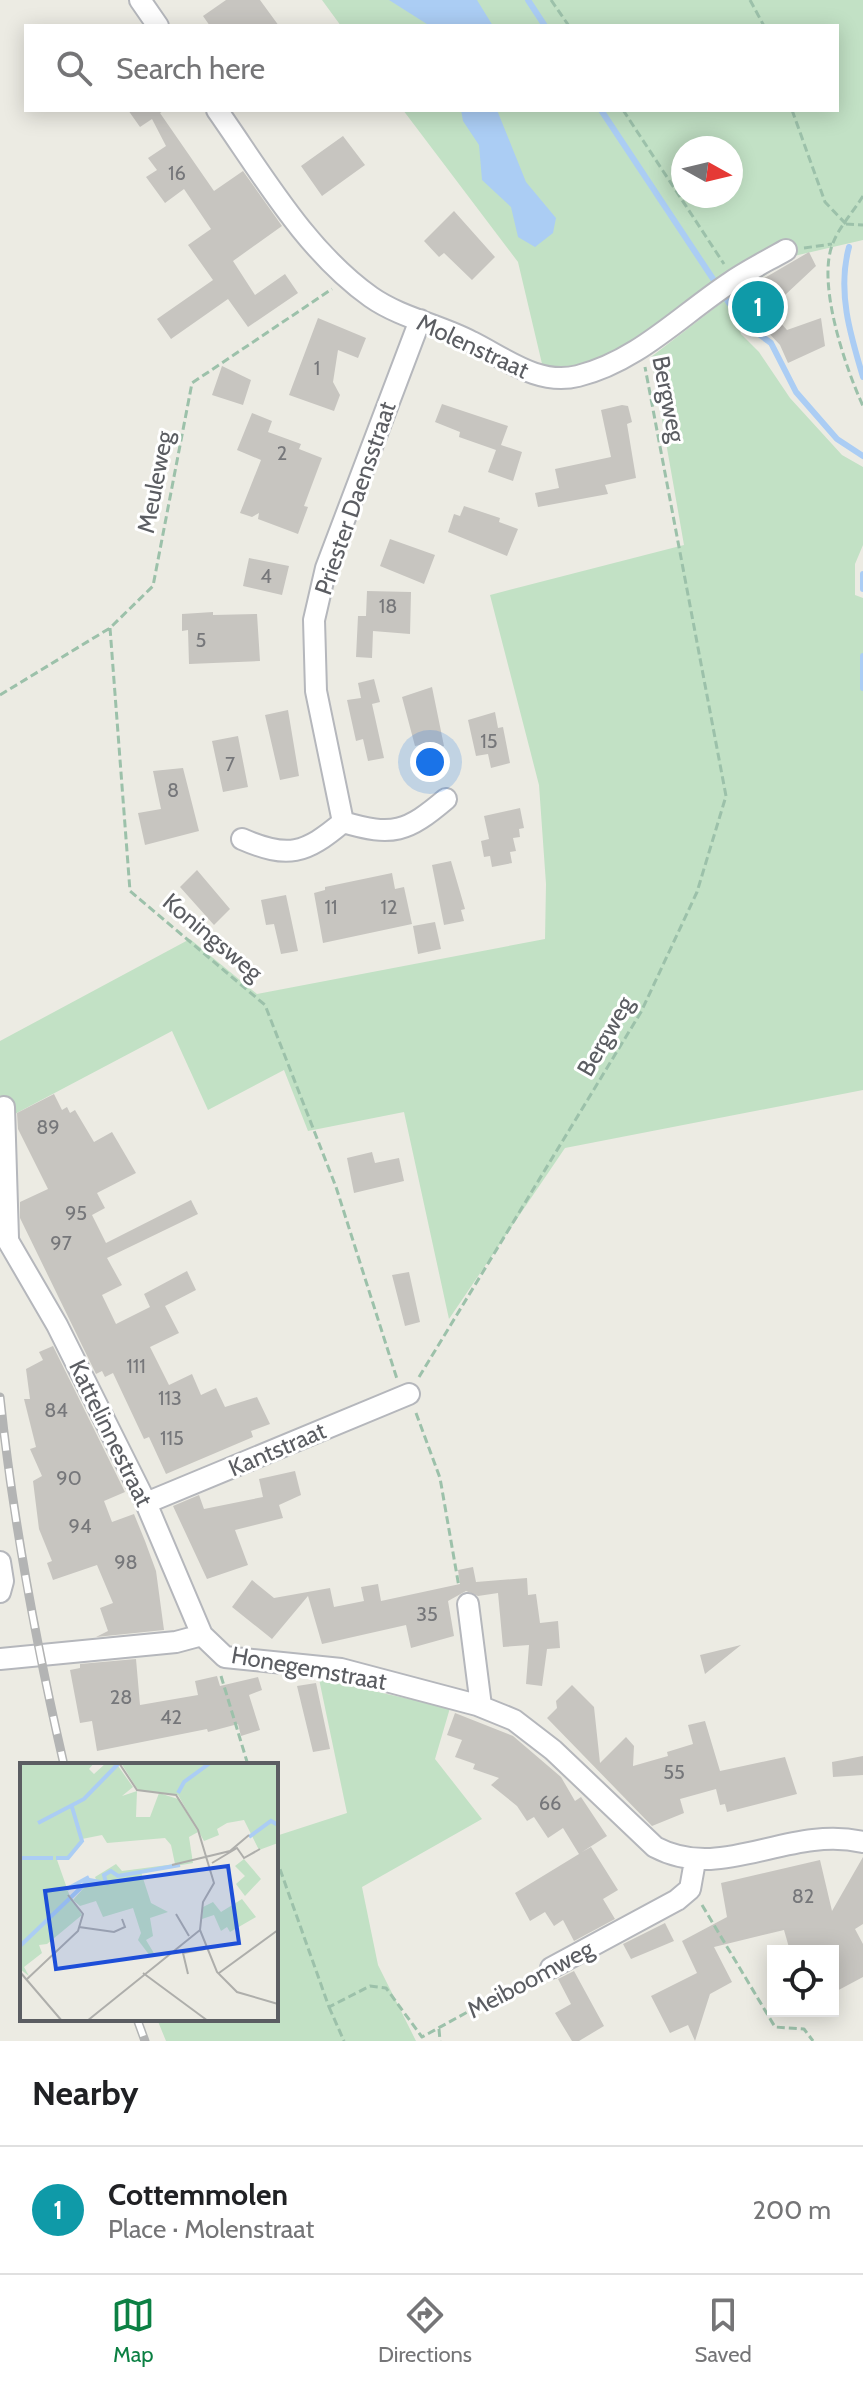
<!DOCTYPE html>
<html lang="en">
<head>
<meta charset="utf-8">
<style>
  :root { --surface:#fff; --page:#f6f6f6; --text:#202124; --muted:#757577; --line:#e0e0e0; --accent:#0b8043 }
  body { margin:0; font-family:Cabin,sans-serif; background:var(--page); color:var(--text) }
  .controls { position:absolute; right:24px; bottom:24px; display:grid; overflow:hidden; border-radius:0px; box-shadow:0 4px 20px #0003 }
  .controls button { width:72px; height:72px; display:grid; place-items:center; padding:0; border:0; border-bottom:2px solid var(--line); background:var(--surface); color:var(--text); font:40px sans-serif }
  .compass { position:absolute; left:671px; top:136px; width:72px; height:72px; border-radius:50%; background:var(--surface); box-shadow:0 4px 20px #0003; rotate:98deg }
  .you { position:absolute; left:430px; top:762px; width:28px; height:28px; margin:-20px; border:6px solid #fff; border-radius:50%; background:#1a73e8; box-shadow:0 0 0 12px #1a73e833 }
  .badge { display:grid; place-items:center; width:52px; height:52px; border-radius:50%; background:var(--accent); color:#fff; font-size:26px; font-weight:700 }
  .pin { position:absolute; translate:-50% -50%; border:4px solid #fff; box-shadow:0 2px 8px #0006 }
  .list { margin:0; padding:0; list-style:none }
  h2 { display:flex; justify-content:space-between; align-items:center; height:104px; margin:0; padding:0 32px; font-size:34px }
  h2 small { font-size:26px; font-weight:400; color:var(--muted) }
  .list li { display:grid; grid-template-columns:52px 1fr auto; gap:24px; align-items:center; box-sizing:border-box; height:128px; padding:0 32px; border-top:2px solid var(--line) }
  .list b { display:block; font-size:30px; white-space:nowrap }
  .list p { margin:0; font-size:26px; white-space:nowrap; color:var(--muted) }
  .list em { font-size:26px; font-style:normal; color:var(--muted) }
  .icon { flex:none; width:44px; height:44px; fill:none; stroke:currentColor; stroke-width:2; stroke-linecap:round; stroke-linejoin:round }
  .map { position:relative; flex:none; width:863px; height:2041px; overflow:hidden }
  .search { position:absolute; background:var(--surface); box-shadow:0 4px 20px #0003; left:24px; right:24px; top:24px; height:88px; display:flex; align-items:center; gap:20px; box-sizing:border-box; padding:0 28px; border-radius:0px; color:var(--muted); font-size:30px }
  .sheet { height:232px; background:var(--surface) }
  nav { display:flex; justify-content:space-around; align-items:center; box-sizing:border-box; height:112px; border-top:2px solid var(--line); background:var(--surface); font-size:22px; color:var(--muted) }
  nav a { display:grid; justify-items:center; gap:4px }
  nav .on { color:var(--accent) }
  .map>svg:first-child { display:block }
  .green { fill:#c2e1c5; fill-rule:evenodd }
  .water { fill:#abcdf4 }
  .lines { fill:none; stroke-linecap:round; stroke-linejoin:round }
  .stream { stroke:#abcdf4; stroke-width:6 }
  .building { fill:#c7c5c0 }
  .minor-casing { stroke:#b5b7bc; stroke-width:24 }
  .path { stroke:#9cc1aa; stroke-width:3; stroke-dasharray:8 4; stroke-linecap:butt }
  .minor { stroke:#fff; stroke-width:20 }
  .rail-casing { stroke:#b3b4b4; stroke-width:9 }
  .rail { stroke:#fff; stroke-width:6; stroke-dasharray:18; stroke-linecap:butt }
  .labels { text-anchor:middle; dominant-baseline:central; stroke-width:6; stroke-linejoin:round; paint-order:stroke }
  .number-label { font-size:20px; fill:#76777a }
  .street-label { font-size:24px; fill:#5b5d62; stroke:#fff }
  .inset-river { fill:none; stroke:#abcdf4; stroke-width:4 }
  .inset-road { fill:none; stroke:#aeaeab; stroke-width:2 }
  .view { fill:#1d4ed8; fill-opacity:0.15; stroke:#1d4ed8; stroke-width:4 }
  .inset-edge { fill:none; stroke:#5b5d62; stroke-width:4 }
</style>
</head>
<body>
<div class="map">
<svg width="863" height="2041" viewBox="0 0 863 2041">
  <rect width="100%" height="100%" fill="#ecebe3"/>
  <path class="green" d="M322 0H863V240L794 256 734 296 728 272C676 312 614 376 543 368L518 262 403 110H837V26H341ZM683 148H731V196H683Z
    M725 300 737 318 741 334 759 352 790 398 842 455 863 467V545L855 564V595L863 598V1090L565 1148 449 1319 404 1112 308 1131 284 1070 208 1110 172 1031 11 1116 0 1104V1041L190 939 257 994 545 939 546 884 539 785 490 595 684 545 651 357Z
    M319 1679 450 1708 435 1759 482 1819 362 1887 378 1965 416 2041H166L157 2019H276V1836L347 1813Z"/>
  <path class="water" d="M389 0H477L493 26H430Z
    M461 110H497L526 182 556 218 553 233 535 247 518 237 511 207 482 180 479 145 463 121Z"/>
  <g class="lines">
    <path class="stream" d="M528 0 545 26
      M601 110 729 303 745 324 771 343 796 392 837 439 863 456
      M849 247C837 291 850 334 863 377
      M863 574V589
      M863 656V688"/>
  </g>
  <path class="building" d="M226 0H260L279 26H210L203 16Z
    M128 110H165L160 113 214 191 243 171 282 226 233 261 255 295 285 274 298 293 248 327 228 299 171 339 157 319 213 280 188 245 211 229 184 189 165 203 146 177 157 170 148 158 166 146 152 119 140 127Z
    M343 136 365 165 322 196 301 166Z
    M454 211 495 257 472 280 444 253 439 257 424 241Z
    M809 252 816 266 769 310 787 330 821 318 825 346 788 363 780 345 734 296Z
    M318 318 366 338 358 358 338 350 333 382 340 395 334 411 289 395Z
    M222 366 251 380 243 405 212 395Z
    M442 404 508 426 501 445 522 452 513 481 488 472 496 450 459 437 460 432 435 422Z
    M622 405 628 406 632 422 627 424 636 478 605 485 608 494 538 507 535 493 559 488 555 469 611 457 601 410Z
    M252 413 272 421 268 432 301 444 299 449 322 458 304 506 308 507 298 534 258 519 259 513 252 517 240 513 261 460 237 450Z
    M464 506 500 518 499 522 518 529 507 556 448 532 454 514 460 516Z
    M390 539 435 555 424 584 380 566Z
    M249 558 289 566 282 595 243 586Z
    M367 591 411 592 410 634 373 631 372 658 356 657 358 616H366Z
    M213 612V615L257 614 260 661 189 664 188 630 182 631V614Z
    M374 679 380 702 372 704 384 758 368 761 363 739 356 741 347 700 361 698 358 683Z
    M432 687 444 746 427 749 426 744 415 746 402 697Z
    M288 710 299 776 280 780 265 715Z
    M495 712 498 728 503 727 510 763 491 768 488 754 476 756 468 720Z
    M238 736 248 787 223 792 212 741Z
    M183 768 199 831 145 845 138 813 161 809 153 771Z
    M520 808 524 828 519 829 520 837 513 838 516 851 510 852 512 863 492 867 490 856 484 857 481 841 489 839 484 816Z
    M451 861 465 909 461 910 464 921 444 925 432 865Z
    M197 870 230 909 214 925 180 887Z
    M392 873 395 889 404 887 412 924 323 943 314 893 325 890V887Z
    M286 895 298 951 281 954 274 924 266 925 261 900Z
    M435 922 441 949 418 954 413 926Z
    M54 1094 62 1110 67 1107 70 1113 75 1110 94 1142 112 1132 136 1173 97 1193 105 1208 92 1215 106 1243 191 1200 198 1214 107 1258 122 1285 102 1295 116 1324 150 1307 144 1294 187 1271 196 1290 165 1306 179 1333 150 1347 169 1385 192 1374 201 1395 216 1388 225 1407 257 1397 270 1424 251 1431 253 1437 166 1474 149 1437 144 1439 113 1373 105 1377 102 1371 96 1374 20 1218V1202L48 1189 18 1129 17 1113Z
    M372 1152 375 1163 399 1158 404 1181 354 1193 347 1158Z
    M409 1272 420 1322 405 1326 392 1275Z
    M53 1346 125 1492 104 1501 112 1522 134 1514 145 1541 156 1571 164 1630 96 1637 108 1631 100 1608 113 1603 97 1565 53 1580 47 1563 52 1561 39 1529 33 1481 42 1476 30 1449 36 1447 24 1399H30L26 1369 43 1360 39 1352Z
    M295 1471 301 1495 279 1505 283 1518 235 1530 248 1565 207 1579 173 1506 199 1495 204 1509 263 1497 259 1479Z
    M473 1567 476 1582 527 1578 528 1595 536 1594 540 1623 558 1621 560 1648 547 1649 542 1686 526 1684 529 1645 503 1647 498 1593 478 1596 466 1591 448 1601 454 1636 411 1648 406 1625 322 1644 308 1596 272 1639 232 1607 252 1580 274 1598 330 1588 334 1607 364 1601 361 1587 378 1584 381 1601 460 1584 458 1570Z
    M741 1645 705 1674 700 1655Z
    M136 1659 140 1705 198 1695 195 1681 217 1676 220 1686 258 1677 262 1690 249 1695 260 1730 241 1736 238 1724 208 1732 207 1729 97 1751 92 1721 80 1723 70 1670 80 1668V1664Z
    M316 1683 330 1749 313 1752 297 1686Z
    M572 1685 594 1707 600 1763 626 1737 634 1746 633 1766 668 1756 667 1752 693 1744 688 1725 705 1721 720 1771 785 1757 797 1794 727 1812 725 1804 720 1805 716 1789 680 1799 684 1813 652 1826 547 1718 557 1708 556 1701Z
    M455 1713 513 1736 561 1777 575 1801 581 1797 607 1836 582 1852 591 1847 618 1890 603 1899 615 1919 574 1941 563 1920 554 1926 545 1912 530 1921 515 1893 579 1854 563 1828 548 1838 534 1817 527 1821 517 1806 491 1785 499 1778 473 1769 475 1764 455 1757 462 1740 447 1735Z
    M863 1756V1775L833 1777 832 1762Z
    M863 1857V1924L855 1929 863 1944V1977L833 1993V1951H790L784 1930 714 1947 732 1982 710 1994 695 2041 688 2025 670 2033 651 1996 697 1973 682 1941 727 1917 721 1883 820 1860 832 1911Z
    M665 1923 674 1941 631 1959 623 1944Z
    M574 1971 604 2026 579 2041H572L555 2013 571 2004 558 1979Z"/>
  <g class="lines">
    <defs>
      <path id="minor" d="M140 0 158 26
        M217 110C262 174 306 251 371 297 401 318 440 325 472 342 506 359 539 386 578 376 636 362 680 316 728 284 746 271 767 261 786 250
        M420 320 326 568 314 620 316 691 343 822C393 837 407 832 446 799
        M242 839C288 859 305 854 343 822
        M4 1107 8 1238
        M0 1227 57 1325 146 1503 202 1635
        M146 1503 409 1394
        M0 1562 3 1581 0 1592
        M468 1604 481 1706
        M0 1659 176 1642 202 1635 225 1657 341 1669 477 1705 514 1720 553 1750 655 1847C723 1883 787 1825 863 1842
        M551 1968 677 1900 690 1889 695 1861"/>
    </defs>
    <use href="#minor" class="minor-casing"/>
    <path class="path" d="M551 0 569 26
      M750 0 764 26
      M623 110 724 264
      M792 110 825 202 846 224
      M863 196C854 211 839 227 833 243 816 283 846 369 863 406
      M846 224 863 225
      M804 248 832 244
      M110 628 130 891 265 1005 336 1187 397 1379
      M0 695 110 628 153 586 192 383 332 289
      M419 1377 641 1012 697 892 726 796 645 367
      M416 1413 440 1478 459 1587
      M221 1676 248 1765
      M276 1858 329 2007 370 1986 386 1988 422 2037 533 1976
      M702 1905 775 2027 804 2029 813 2041
      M329 2007 344 2041
      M439 2029 440 2041"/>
    <use href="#minor" class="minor"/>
    <defs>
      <path id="rail" d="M0 1397C13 1521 36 1643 64 1765
        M137 2019 145 2041"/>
    </defs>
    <use href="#rail" class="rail-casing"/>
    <use href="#rail" class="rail"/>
  </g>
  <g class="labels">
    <g class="number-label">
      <text x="177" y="173">16</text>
      <text x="317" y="368">1</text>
      <text x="282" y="453">2</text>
      <text x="266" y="576">4</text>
      <text x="388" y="606">18</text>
      <text x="201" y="640">5</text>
      <text x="489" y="741">15</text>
      <text x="230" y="764">7</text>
      <text x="173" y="790">8</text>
      <text x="331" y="907">11</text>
      <text x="389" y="907">12</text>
      <text x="48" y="1127">89</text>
      <text x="76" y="1213">95</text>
      <text x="61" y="1243">97</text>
      <text x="136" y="1366">111</text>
      <text x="170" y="1398">113</text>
      <text x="56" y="1410">84</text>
      <text x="172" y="1438">115</text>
      <text x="69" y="1478">90</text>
      <text x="80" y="1526">94</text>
      <text x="126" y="1562">98</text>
      <text x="427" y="1614">35</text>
      <text x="121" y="1697">28</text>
      <text x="171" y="1717">42</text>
      <text x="674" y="1772">55</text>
      <text x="550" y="1803">66</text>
      <text x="803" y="1896">82</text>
    </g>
    <g class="street-label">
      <text transform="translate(473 346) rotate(25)">Molenstraat</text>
      <text transform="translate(669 399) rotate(79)">Bergweg</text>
      <text transform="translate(155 482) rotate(-79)">Meuleweg</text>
      <text transform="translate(355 498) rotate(-71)">Priester Daensstraat</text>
      <text transform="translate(213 937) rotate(40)">Koningsweg</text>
      <text transform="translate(605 1036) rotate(-60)">Bergweg</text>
      <text transform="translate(111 1433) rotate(64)">Kattelinnestraat</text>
      <text transform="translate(277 1449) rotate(-23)">Kantstraat</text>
      <text transform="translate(309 1668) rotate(10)">Honegemstraat</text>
      <text transform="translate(530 1979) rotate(-28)">Meiboomweg</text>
    </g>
  </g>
  <g transform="translate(20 1763)">
    <rect width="258" height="258" fill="#ecebe3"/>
    <path d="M0 0H74L69 6 74 11 86 0H96L113 24 102 33 117 28 116 54H130L139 30 158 36 178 69 169 74 173 100 121 109 131 140 148 149 130 155 133 173 126 177 135 192 130 193 118 177 121 170 113 145 83 154 76 138 60 143 53 137 70 118 78 121 75 114 96 101 102 108 155 101 151 82 145 75 87 80 82 72 62 76 48 94H36L49 131 62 152 27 181 19 182 22 190 4 204 9 213 0 206ZM101 0H258V80L239 87 224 57 207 60 197 66 199 72 184 78 158 32 118 27ZM224 96 241 116 225 133 216 121 225 113 215 103ZM222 136 236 154 210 169 207 164 201 168 194 152 182 156 183 144 193 139 201 149Z" fill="#c2e1c5"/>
    <path class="inset-river" d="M158 30 164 19 190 0M18 60 64 36 98 1M229 74 251 58 258 62M0 95H33M36 95H48L62 78 52 44M47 126 69 114M0 183 69 117 86 120 84 112 91 108 98 113 160 102"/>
    <path class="inset-road" d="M99 0 117 27 156 32 178 67 194 120 183 139 180 167 197 209 217 229 258 241M192 100 217 85 224 95 240 86M152 102 210 88 229 72M156 151 169 173M59 164 94 169 105 164 102 156M0 209 42 258M123 210 188 258M199 210 258 167M168 211 163 190 185 186M6 217 58 168 63 151 48 132M67 258 180 167"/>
    <path class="view" d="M208 103 219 180 36 206 25 128Z"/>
    <rect width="258" height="258" class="inset-edge"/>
  </g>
</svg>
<div class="controls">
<button><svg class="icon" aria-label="locate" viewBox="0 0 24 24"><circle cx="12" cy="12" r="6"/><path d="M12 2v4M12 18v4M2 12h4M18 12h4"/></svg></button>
</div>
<svg class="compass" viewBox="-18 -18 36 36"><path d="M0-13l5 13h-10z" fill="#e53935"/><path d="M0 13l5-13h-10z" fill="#757577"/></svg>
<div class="you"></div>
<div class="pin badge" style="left:758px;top:307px;background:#0f9aa8">1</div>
<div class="search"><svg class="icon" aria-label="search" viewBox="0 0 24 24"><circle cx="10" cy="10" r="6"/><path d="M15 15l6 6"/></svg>Search here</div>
</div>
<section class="sheet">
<h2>Nearby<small></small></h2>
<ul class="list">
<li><span class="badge" style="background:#0f9aa8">1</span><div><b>Cottemmolen</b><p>Place · Molenstraat</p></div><em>200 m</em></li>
</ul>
</section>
<nav>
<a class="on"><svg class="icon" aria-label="map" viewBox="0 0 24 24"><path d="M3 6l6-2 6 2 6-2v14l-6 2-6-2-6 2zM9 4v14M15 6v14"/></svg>Map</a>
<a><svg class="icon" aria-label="directions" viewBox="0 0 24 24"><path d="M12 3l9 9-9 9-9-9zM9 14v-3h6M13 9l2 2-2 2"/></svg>Directions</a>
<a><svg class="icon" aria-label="saved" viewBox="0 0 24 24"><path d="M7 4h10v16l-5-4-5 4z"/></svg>Saved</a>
</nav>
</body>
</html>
